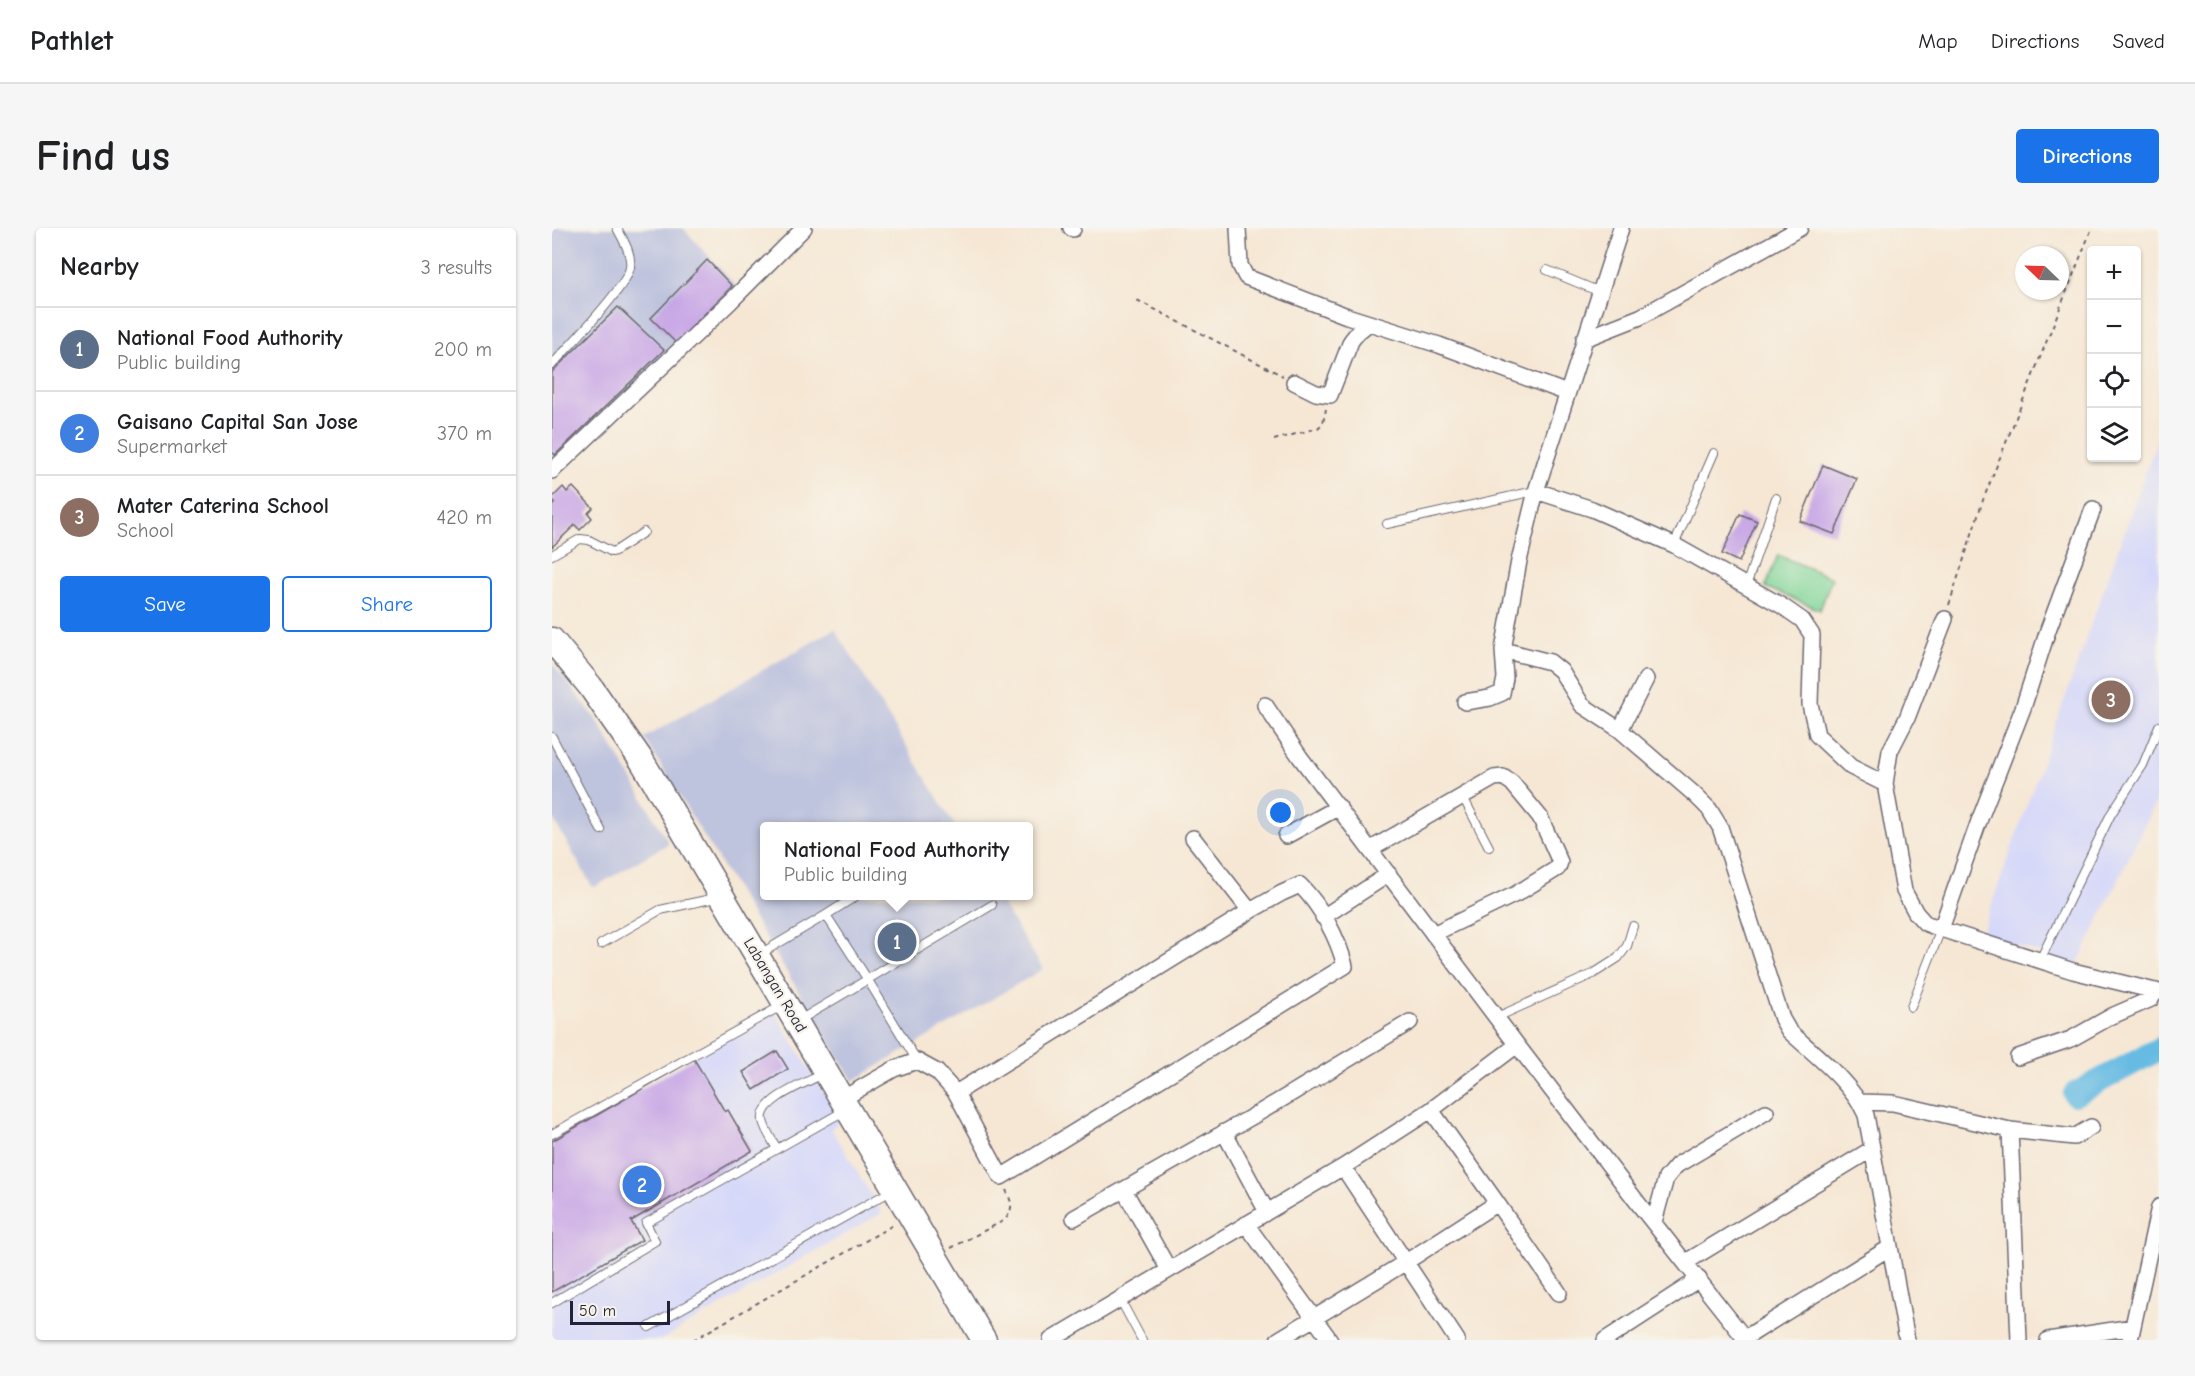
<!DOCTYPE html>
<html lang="en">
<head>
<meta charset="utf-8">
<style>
  :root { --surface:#fff; --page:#f6f6f6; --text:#202124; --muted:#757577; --line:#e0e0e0; --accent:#1a73e8 }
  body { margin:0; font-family:"Comic Neue",sans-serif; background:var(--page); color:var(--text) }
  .controls { position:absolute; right:18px; top:18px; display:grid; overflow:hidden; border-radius:6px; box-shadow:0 2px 4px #0004 }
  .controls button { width:54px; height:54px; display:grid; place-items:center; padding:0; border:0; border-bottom:2px solid var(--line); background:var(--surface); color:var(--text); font:30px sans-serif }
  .compass { position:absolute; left:1463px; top:18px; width:54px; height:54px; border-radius:50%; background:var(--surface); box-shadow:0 2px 4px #0004; rotate:293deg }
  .scale { position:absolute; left:18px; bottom:15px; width:100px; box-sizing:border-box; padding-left:6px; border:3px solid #22223b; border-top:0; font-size:16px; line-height:21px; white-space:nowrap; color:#22223b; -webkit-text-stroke:4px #f7f3e8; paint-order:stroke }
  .you { position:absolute; left:729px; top:585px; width:21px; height:21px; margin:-15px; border:4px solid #fff; border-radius:50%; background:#1a73e8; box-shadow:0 0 0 9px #1a73e833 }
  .badge { display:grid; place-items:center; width:39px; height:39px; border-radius:50%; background:var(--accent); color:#fff; font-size:20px; font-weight:700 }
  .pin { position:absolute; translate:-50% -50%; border:3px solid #fff; box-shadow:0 2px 6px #0006 }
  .popup { position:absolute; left:208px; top:594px; width:273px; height:78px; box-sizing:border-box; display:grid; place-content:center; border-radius:6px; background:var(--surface); filter:drop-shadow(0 2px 4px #0005); font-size:20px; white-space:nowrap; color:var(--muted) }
  .popup b { font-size:22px; color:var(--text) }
  .popup::after { content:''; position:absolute; left:50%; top:100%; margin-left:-12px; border:12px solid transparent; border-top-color:var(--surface) }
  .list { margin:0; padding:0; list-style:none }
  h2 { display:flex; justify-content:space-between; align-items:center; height:78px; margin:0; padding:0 24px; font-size:26px }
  h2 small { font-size:20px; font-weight:400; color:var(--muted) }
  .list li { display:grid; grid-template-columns:39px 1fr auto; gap:18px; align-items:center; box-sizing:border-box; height:84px; padding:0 24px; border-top:2px solid var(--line) }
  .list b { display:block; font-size:22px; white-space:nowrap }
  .list p { margin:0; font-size:20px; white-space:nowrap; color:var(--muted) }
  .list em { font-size:20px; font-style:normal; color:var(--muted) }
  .actions { display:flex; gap:12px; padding:18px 24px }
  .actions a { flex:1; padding:14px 0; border:2px solid var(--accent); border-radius:6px; text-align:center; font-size:21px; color:var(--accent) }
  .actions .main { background:var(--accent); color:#fff }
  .icon { flex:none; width:33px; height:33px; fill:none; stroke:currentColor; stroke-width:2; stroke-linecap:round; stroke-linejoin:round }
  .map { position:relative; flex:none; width:1607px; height:1112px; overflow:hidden; border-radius:6px }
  header { display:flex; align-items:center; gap:36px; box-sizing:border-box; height:84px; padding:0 30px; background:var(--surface); border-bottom:2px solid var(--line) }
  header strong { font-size:28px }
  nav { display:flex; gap:33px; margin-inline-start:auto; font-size:21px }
  .intro { display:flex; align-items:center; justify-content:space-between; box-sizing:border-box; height:144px; padding:0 36px }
  h1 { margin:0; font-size:42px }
  .button { padding:15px 27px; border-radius:6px; background:var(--accent); color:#fff; font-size:21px; font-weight:700 }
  main { display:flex; gap:36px; padding:0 36px }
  aside { flex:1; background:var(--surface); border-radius:6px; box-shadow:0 2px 4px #0004 }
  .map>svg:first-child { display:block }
  .built { fill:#d6d8f9 }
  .industrial { fill:#bec3de }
  .green { fill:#81d699; stroke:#527c6a; stroke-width:1.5 }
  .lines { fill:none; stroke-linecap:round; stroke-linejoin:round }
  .river { stroke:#66bbe3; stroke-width:24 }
  .building { fill:#c7a6e6 }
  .lane-casing { stroke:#6c6771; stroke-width:10 }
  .street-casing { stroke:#6c6771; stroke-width:18 }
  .primary-casing { stroke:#6c6771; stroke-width:27 }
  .path { stroke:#6c6771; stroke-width:2; stroke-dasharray:4.5 4.5; stroke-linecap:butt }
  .lane { stroke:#fff; stroke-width:8 }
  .street { stroke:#fff; stroke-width:15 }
  .primary { stroke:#fff; stroke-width:24 }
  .labels { text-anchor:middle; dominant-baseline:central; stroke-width:4.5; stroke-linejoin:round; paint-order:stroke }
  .street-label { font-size:16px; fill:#22223b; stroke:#f7f3e8 }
</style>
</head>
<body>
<header>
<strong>Pathlet</strong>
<nav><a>Map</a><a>Directions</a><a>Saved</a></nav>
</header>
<div class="intro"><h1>Find us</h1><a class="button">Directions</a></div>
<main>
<aside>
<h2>Nearby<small>3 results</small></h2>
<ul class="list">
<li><span class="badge" style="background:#5c6f8a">1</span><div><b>National Food Authority</b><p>Public building</p></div><em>200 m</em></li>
<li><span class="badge" style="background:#3f7fe0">2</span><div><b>Gaisano Capital San Jose</b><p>Supermarket</p></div><em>370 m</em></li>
<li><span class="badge" style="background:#8d6e63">3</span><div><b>Mater Caterina School</b><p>School</p></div><em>420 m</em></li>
</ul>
<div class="actions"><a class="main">Save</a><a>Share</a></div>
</aside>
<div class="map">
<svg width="1607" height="1112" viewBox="0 0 1607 1112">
  <rect width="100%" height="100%" fill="#f7f3e8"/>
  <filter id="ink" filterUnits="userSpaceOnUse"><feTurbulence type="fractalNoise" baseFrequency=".0167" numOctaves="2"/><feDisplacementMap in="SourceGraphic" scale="12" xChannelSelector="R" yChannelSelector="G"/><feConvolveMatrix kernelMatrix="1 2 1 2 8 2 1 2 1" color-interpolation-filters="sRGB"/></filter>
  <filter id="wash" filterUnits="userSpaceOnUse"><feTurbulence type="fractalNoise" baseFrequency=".008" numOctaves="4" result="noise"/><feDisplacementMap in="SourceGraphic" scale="24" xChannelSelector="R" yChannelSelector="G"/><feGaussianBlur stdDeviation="1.35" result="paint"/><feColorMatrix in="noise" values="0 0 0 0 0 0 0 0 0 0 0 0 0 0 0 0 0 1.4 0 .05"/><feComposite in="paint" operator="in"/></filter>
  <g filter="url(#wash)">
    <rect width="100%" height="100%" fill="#f6e7d4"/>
    <path class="built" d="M1607 206V567L1525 737 1429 706Z
      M222 783 289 893 279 900 330 985 109 1112H0V912Z"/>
    <path class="industrial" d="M0 0H131L183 57 0 235Z
      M283 401 403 598H213V668H445L491 741 301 853 92 510Z
      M0 435 45 492 117 615 41 660 0 589Z"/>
    <path class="green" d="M1226 327 1280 350 1268 382 1213 359Z"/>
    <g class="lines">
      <path class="river" d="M1523 866 1607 821"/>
    </g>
    <g id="blocks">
      <path class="building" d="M155 32 180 58 124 115 99 90Z
        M66 79 112 122 3 227 0 224V144Z
        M1271 237 1305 251 1282 306 1248 293Z
        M11 259 15 264 21 259 41 280 36 285 40 290 28 302 23 297 0 319V278L3 275 0 270Z
        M1188 286 1205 293 1187 334 1170 326Z
        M225 823 236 841 202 862 191 844Z
        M142 831 173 884 176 882 200 923 79 993 90 1012 0 1064V913Z"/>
    </g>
  </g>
  <g filter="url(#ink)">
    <use href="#blocks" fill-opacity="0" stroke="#6c6771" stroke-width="1.5"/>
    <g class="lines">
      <defs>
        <path id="lane" d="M995 42 1048 64
          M0 137C15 120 77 57 78 39 80 25 71 12 65 0
          M835 296 983 263
          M1122 317 1162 225
          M0 327 28 311 37 312 60 324 65 322 92 304
          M1194 358 1224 270
          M0 509 49 602
          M911 569 937 619
          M304 668 274 687 316 752 365 833
          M49 716 108 682 168 669
          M208 726 274 687
          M1488 732 1559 586 1591 537 1607 498
          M1359 779 1389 701
          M945 789 1041 746 1066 730 1075 718 1081 698
          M246 793 440 677
          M0 906 229 778
          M225 921C221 913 212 901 211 892 207 872 256 854 271 846
          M568 1071 590 1112
          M0 1075 103 1013 94 995 292 883
          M97 1099 339 963"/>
        <path id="street" d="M519 0 521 1
          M686 0 688 37 694 49 795 88 887 117 1015 165
          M1069 0 984 263 967 333 951 422 998 434 1009 443 1030 477 1068 502 1142 566 1157 581 1168 599 1230 791 1237 803C1263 827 1300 855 1314 887L1355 1112
          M1032 111 1088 89 1248 0
          M742 154 764 165 778 167 799 113 806 104 817 95
          M0 243 178 74 252 0
          M984 263 1040 281 1122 317 1230 378 1250 392 1260 407 1258 476 1265 507 1299 539 1333 556
          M1393 391 1355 490 1338 523 1333 556 1352 663 1364 685 1373 695 1389 701 1521 743 1607 764
          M913 474 938 470 950 465 953 450 951 422
          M713 477 748 529 965 817 1089 979 1194 1112
          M1068 502 1094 451
          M734 608 787 579
          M641 610 698 683
          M819 621 942 550 951 549 960 555 988 589 1008 634 1006 640 964 666 881 706
          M771 689 837 646
          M1389 701 1427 593 1471 480 1496 402 1541 281
          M1466 829 1519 811 1560 788 1599 771 1604 763
          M290 871 342 841 365 833 385 844 404 865 449 949 793 738C786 710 769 678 748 657L730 665 698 683 404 865
          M1308 874 1341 875 1458 902 1522 909 1539 899
          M879 882 945 975 1007 1065
          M1458 902 1467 1112
          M672 904 715 984
          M791 939 905 1112
          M572 962 617 1042
          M522 990 710 883 858 794
          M1102 994 1114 950 1125 937 1214 884
          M694 996 778 1112
          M1134 1034 1320 921
          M1193 1110 1337 1020
          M499 1112 791 939 879 882 965 817
          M726 1112 854 1034 945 975
          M1053 1112 1147 1051
          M1496 1112 1581 1099
          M1578 1112 1607 979"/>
        <path id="primary" d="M0 412 38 458 90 533 432 1112"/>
      </defs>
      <use href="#lane" class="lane-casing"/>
      <use href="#street" class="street-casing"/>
      <use href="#primary" class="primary-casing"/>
      <path class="path" d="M585 72 731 148
        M722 212 766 200 771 195 774 181
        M1397 377 1431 272 1540 0
        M399 1020 453 992C462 980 460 975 454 962
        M141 1112 343 996"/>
      <use href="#lane" class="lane"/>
      <use href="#street" class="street"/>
      <use href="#primary" class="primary"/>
    </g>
  </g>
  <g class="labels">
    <g class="street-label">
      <text transform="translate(223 757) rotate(59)">Labangan Road</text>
    </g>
  </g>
</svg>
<div class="controls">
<button>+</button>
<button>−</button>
<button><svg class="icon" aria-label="locate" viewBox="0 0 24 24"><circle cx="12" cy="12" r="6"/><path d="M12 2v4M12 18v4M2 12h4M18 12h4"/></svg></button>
<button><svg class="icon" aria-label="layers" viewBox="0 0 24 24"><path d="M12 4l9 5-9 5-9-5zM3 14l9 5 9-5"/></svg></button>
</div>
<svg class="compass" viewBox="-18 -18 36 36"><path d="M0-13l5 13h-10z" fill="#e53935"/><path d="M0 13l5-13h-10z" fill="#757577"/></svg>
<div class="scale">50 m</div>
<div class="you"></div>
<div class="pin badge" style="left:345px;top:714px;background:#5c6f8a">1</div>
<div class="popup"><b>National Food Authority</b>Public building</div>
<div class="pin badge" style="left:90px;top:957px;background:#3f7fe0">2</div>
<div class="pin badge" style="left:1559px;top:472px;background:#8d6e63">3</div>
</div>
</main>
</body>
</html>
